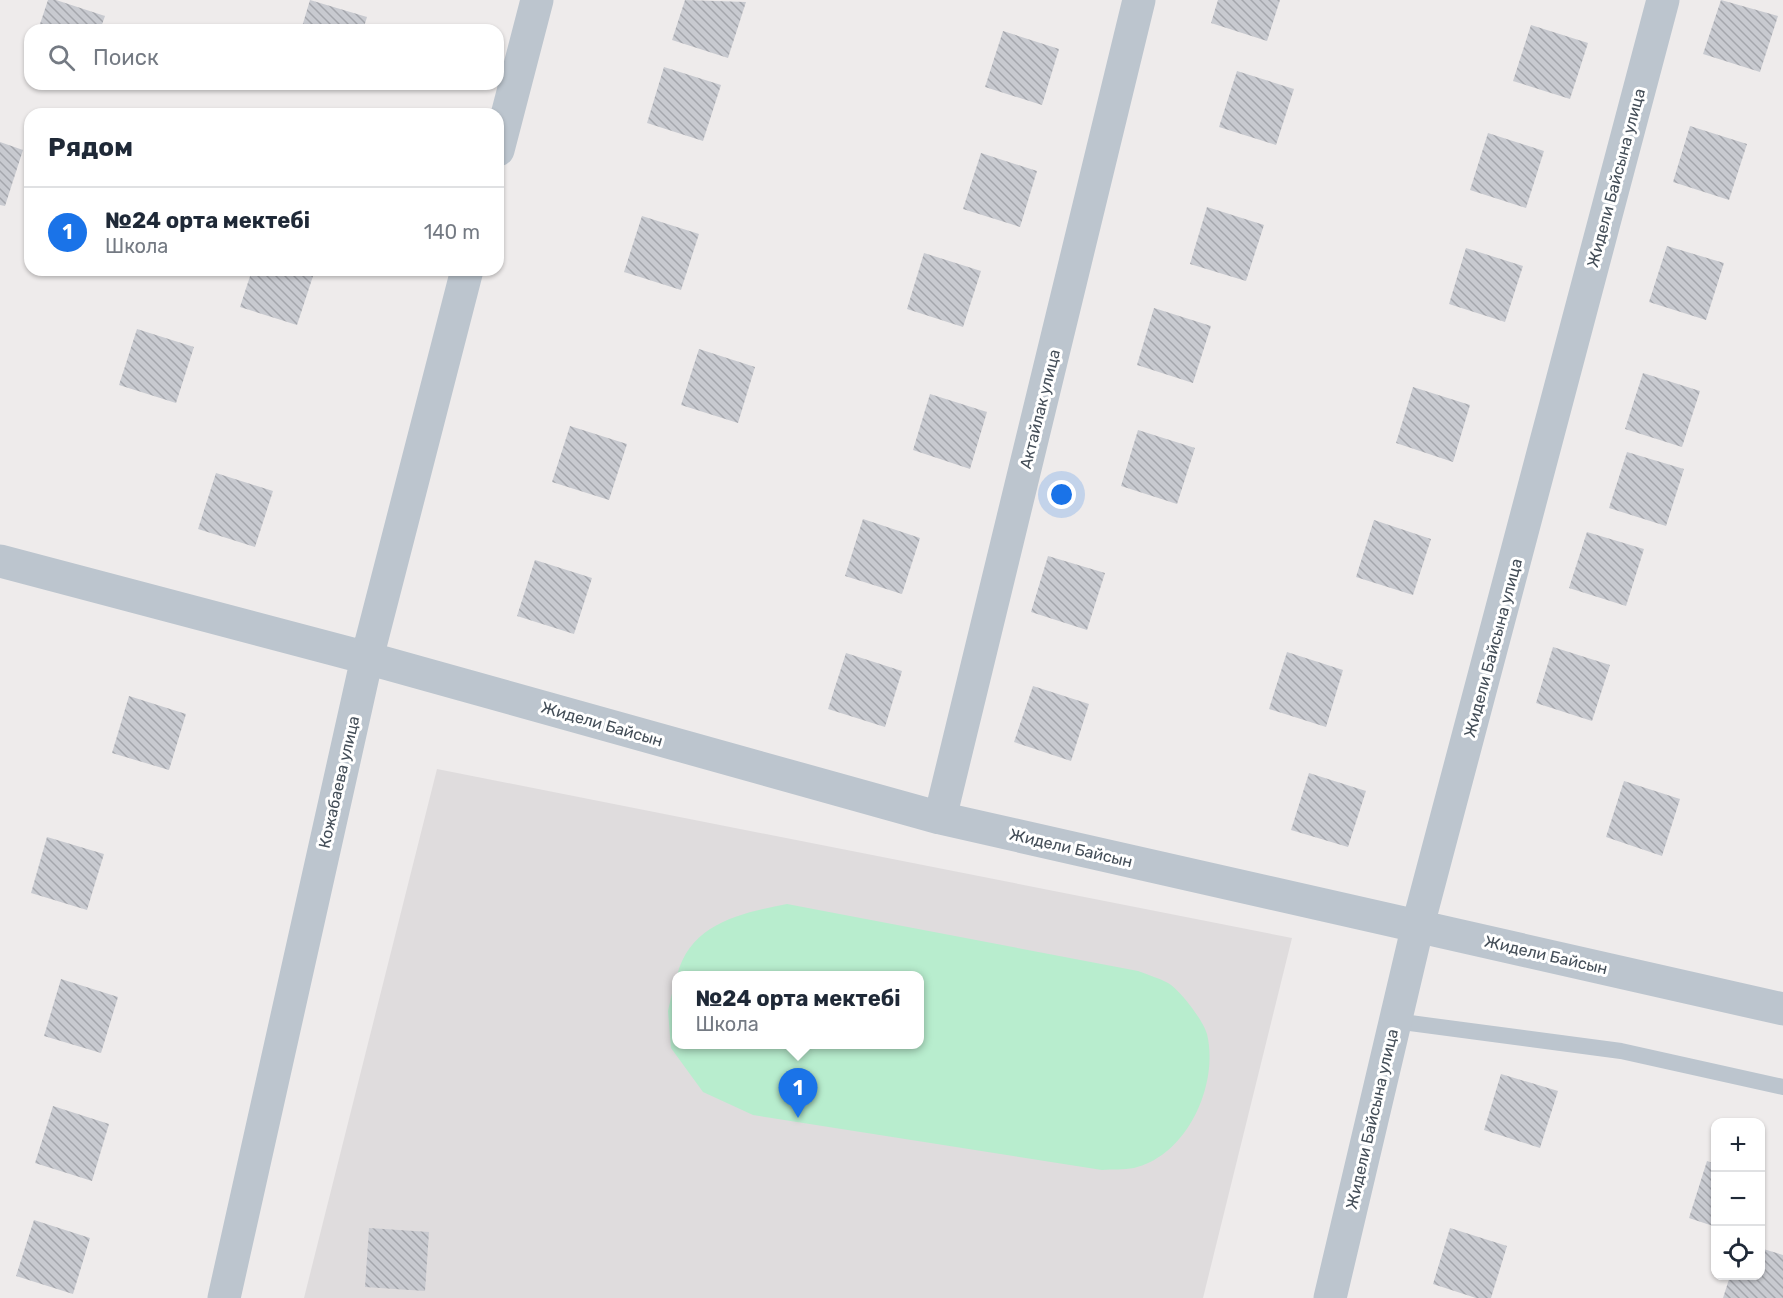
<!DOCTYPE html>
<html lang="ru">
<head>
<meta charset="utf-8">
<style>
  :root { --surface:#fff; --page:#f2f2f3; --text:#1f2937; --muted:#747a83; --line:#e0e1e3; --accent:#1a73e8 }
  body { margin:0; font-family:Rubik,sans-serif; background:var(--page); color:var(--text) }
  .controls { position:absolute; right:18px; bottom:18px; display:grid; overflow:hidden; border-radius:12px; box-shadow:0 2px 4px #0004 }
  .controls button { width:54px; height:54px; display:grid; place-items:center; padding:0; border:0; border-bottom:2px solid var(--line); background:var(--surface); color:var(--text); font:30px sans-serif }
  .you { position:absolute; left:1062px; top:495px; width:21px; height:21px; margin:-15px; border:4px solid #fff; border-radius:50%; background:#1a73e8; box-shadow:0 0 0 9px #1a73e833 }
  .badge { display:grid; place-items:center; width:39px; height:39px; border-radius:50%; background:var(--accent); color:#fff; font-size:20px; font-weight:700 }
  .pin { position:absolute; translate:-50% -50px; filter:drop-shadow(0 2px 3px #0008) }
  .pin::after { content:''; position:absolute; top:32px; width:21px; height:18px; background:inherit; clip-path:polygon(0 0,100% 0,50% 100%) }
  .popup { position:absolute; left:672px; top:971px; width:252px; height:78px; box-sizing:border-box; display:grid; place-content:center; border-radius:12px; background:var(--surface); filter:drop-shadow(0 2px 4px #0005); font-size:20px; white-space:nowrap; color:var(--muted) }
  .popup b { font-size:22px; color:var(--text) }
  .popup::after { content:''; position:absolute; left:50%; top:100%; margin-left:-12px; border:12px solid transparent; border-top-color:var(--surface) }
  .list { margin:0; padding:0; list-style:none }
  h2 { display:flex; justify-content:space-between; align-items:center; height:78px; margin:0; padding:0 24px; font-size:26px }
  h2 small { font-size:20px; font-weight:400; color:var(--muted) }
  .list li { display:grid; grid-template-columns:39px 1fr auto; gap:18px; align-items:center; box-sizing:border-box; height:90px; padding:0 24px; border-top:2px solid var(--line) }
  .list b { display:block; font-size:22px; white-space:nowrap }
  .list p { margin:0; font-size:20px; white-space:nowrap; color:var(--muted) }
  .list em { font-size:20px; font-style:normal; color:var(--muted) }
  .icon { flex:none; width:33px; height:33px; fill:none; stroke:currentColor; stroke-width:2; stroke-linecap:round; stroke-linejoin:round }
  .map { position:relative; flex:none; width:1783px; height:1298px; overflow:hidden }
  .search { position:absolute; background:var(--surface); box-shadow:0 2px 4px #0004; left:24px; top:24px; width:480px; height:66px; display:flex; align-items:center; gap:15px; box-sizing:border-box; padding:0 21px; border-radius:18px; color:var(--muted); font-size:22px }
  .panel { position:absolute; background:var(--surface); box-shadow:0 2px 4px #0004; left:24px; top:108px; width:480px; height:168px; border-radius:18px }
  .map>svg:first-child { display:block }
  .education { fill:#dfdcdd; fill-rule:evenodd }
  .pitch { fill:#b8edce }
  .building { fill:url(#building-back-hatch) }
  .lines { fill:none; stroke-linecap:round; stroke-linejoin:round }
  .service { stroke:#bcc5ce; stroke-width:16 }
  .minor { stroke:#bcc5ce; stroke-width:33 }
  .labels { text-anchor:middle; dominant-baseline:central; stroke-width:6; stroke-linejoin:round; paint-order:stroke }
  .street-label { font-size:16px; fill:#444e58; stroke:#fff }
</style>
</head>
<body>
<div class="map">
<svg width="1783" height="1298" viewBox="0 0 1783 1298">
  <defs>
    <pattern id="building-back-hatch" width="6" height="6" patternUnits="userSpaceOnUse" patternTransform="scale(1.5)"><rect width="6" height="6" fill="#c8cad0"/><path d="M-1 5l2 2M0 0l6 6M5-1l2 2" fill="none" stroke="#a4a6ac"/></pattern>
  </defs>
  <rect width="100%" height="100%" fill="#eeebeb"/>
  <path class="education" d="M437 769 1292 938 1203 1298H304ZM676 976H920V1044H676Z"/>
  <path class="pitch" d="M787 904 1138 971C1148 975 1159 978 1168 983 1180 990 1203 1020 1207 1034 1219 1084 1188 1155 1134 1168 1124 1170 1112 1169 1102 1170L753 1115 703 1092 671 1048 668 1011 676 976V1044H920V976H677C690 923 742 913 787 904Z"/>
  <path class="building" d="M48 0H56L105 16 100 30H38Z
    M310 0 367 17 363 30H301Z
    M685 0 746 2 728 58 672 40Z
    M1218 0H1280L1267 41 1211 23Z
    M1721 0 1778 16 1760 72 1703 54Z
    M1531 25 1588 43 1570 99 1513 81Z
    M1003 31 1059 49 1042 105 985 87Z
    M664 67 721 85 703 141 647 123Z
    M1237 71 1294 89 1276 145 1219 127Z
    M1690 126 1747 144 1729 200 1673 182Z
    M1488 133 1544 151 1526 208 1470 190Z
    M0 142 23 150 5 206 0 205Z
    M981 153 1037 171 1020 227 963 209Z
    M1207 207 1264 225 1246 281 1190 264Z
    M642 216 699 234 681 290 624 272Z
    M1667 246 1724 263 1706 320 1649 302Z
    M1466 248 1523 266 1505 322 1449 304Z
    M924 253 981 271 963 327 907 309Z
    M252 270H315L297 325 240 307Z
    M1154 308 1211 326 1193 383 1137 365Z
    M137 329 194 347 176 403 119 385Z
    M699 349 755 367 738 423 681 405Z
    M1643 373 1700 391 1682 447 1625 429Z
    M1413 387 1470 405 1453 462 1396 443Z
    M930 394 987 412 970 469 913 450Z
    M570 426 627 444 609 500 552 482Z
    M1138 430 1195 448 1177 504 1121 486Z
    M1627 452 1684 469 1666 526 1609 508Z
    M216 473 273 491 255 547 198 529Z
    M863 519 920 538 902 594 845 576Z
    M1374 520 1431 539 1413 595 1356 577Z
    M1587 532 1644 549 1626 606 1569 588Z
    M1048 556 1105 573 1087 630 1031 612Z
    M535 560 592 578 574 634 517 616Z
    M1553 647 1610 665 1592 721 1536 703Z
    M1287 652 1343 670 1326 727 1269 709Z
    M846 653 902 671 885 727 828 709Z
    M1033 686 1089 704 1071 761 1014 742Z
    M129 696 186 714 169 770 112 753Z
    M1309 773 1366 791 1348 847 1291 830Z
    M1624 781 1680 799 1662 856 1606 837Z
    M47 837 104 854 87 910 31 893Z
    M61 979 118 997 101 1053 44 1036Z
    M1501 1074 1558 1091 1540 1148 1484 1130Z
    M53 1106 109 1124 92 1181 35 1163Z
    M1707 1161 1716 1164V1227L1689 1218Z
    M34 1220 90 1238 73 1294 16 1276Z
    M369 1228 429 1232 425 1291 365 1287Z
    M1450 1228 1507 1246 1491 1298H1476L1433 1284Z
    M1760 1248 1783 1255V1298H1723L1730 1276H1760Z"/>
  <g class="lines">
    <path class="service" d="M1395 1021 1621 1051 1783 1087"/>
    <path class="minor" d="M498 150 537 0
      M0 561 367 658 940 818 1783 1009
      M940 818 1139 0
      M224 1298 367 658 467 270
      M1330 1298 1418 925 1663 0"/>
  </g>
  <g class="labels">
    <g class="street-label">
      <text transform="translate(1616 178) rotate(-75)">Жидели Байсына улица</text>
      <text transform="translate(1040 409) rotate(-76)">Актайлак улица</text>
      <text transform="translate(1493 648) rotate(-75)">Жидели Байсына улица</text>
      <text transform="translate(602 724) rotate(16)">Жидели Байсын</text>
      <text transform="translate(339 782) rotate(-77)">Кожабаева улица</text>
      <text transform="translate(1071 848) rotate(13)">Жидели Байсын</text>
      <text transform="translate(1546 955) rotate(13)">Жидели Байсын</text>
      <text transform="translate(1372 1119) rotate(-77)">Жидели Байсына улица</text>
    </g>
  </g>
</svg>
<div class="controls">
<button>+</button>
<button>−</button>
<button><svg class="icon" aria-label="locate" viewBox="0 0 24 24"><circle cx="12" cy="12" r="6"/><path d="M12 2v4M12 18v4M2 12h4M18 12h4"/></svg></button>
</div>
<div class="you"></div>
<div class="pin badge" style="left:798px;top:1118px">1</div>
<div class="popup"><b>№24 орта мектебі</b>Школа</div>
<div class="search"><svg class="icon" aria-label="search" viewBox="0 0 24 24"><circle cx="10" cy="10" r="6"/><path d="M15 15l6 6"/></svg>Поиск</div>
<section class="panel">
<h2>Рядом<small></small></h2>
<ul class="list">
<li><span class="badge">1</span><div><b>№24 орта мектебі</b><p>Школа</p></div><em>140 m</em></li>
</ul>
</section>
</div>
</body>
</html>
